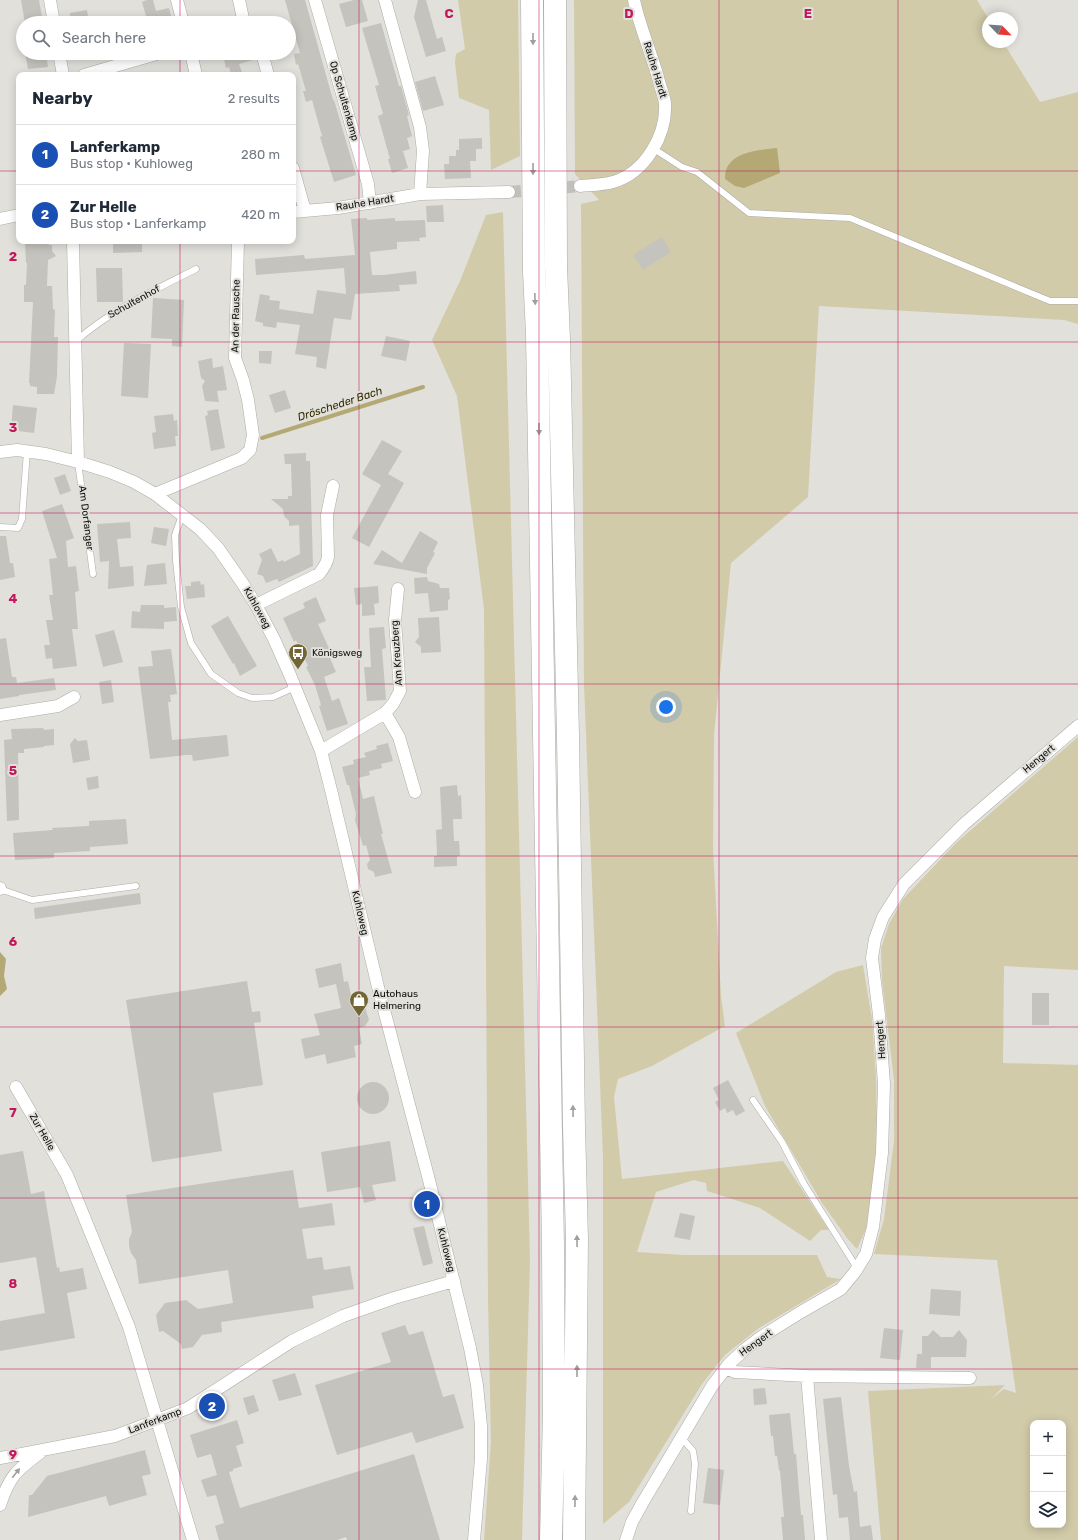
<!DOCTYPE html>
<html lang="en">
<head>
<meta charset="utf-8">
<style>
  :root { --surface:#fff; --page:#f2f2f3; --text:#1f2937; --muted:#747a83; --line:#e0e1e3; --accent:#726734 }
  body { margin:0; font-family:Rubik,sans-serif; background:var(--page); color:var(--text) }
  .controls { position:absolute; right:12px; bottom:12px; display:grid; overflow:hidden; border-radius:8px; box-shadow:0 2px 10px #0003 }
  .controls button { width:36px; height:36px; display:grid; place-items:center; padding:0; border:0; border-bottom:1px solid var(--line); background:var(--surface); color:var(--text); font:20px sans-serif }
  .compass { position:absolute; left:982px; top:12px; width:36px; height:36px; border-radius:50%; background:var(--surface); box-shadow:0 2px 10px #0003; rotate:115deg }
  .you { position:absolute; left:666px; top:707px; width:14px; height:14px; margin:-10px; border:3px solid #fff; border-radius:50%; background:#1a73e8; box-shadow:0 0 0 6px #1a73e833 }
  .badge { display:grid; place-items:center; width:26px; height:26px; border-radius:50%; background:var(--accent); color:#fff; font-size:13px; font-weight:700 }
  .pin { position:absolute; translate:-50% -50%; border:2px solid #fff; box-shadow:0 1px 4px #0006 }
  .list { margin:0; padding:0; list-style:none }
  h2 { display:flex; justify-content:space-between; align-items:center; height:52px; margin:0; padding:0 16px; font-size:17px }
  h2 small { font-size:13px; font-weight:400; color:var(--muted) }
  .list li { display:grid; grid-template-columns:26px 1fr auto; gap:12px; align-items:center; box-sizing:border-box; height:60px; padding:0 16px; border-top:1px solid var(--line) }
  .list b { display:block; font-size:15px; white-space:nowrap }
  .list p { margin:0; font-size:13px; white-space:nowrap; color:var(--muted) }
  .list em { font-size:13px; font-style:normal; color:var(--muted) }
  .icon { flex:none; width:22px; height:22px; fill:none; stroke:currentColor; stroke-width:2; stroke-linecap:round; stroke-linejoin:round }
  .map { position:relative; flex:none; width:1078px; height:1540px; overflow:hidden }
  .search { position:absolute; background:var(--surface); box-shadow:0 2px 10px #0003; left:16px; top:16px; width:280px; height:44px; display:flex; align-items:center; gap:10px; box-sizing:border-box; padding:0 14px; border-radius:22px; color:var(--muted); font-size:15px }
  .panel { position:absolute; background:var(--surface); box-shadow:0 2px 10px #0003; left:16px; top:72px; width:280px; height:172px; border-radius:8px }
  .map>svg:first-child { display:block }
  .green { fill:#d2cba9; fill-rule:evenodd }
  .water { fill:#b4a974 }
  .lines { fill:none; stroke-linecap:round; stroke-linejoin:round }
  .stream { stroke:#b4a974; stroke-width:4 }
  .building { fill:#c4c3be }
  .minor-tunnel { stroke:#c1c0bc; stroke-width:12; stroke-dasharray:12 6; stroke-linecap:butt }
  .service-casing { stroke:#acaba6; stroke-width:7 }
  .minor-casing { stroke:#acaba6; stroke-width:13 }
  .motorway-casing { stroke:#acaba6; stroke-width:23 }
  .service { stroke:#fff; stroke-width:6 }
  .minor { stroke:#fff; stroke-width:12 }
  .motorway { stroke:#fff; stroke-width:22 }
  .oneway { fill:#9f9f9e }
  .grid { fill:none; stroke:#c2185b; stroke-width:1; stroke-opacity:0.55 }
  .labels { text-anchor:middle; dominant-baseline:central; stroke-width:4; stroke-linejoin:round; paint-order:stroke }
  .street-label { font-size:10px; fill:#0e0e0c; stroke:#e1e0db }
  .poi-label { font-size:10px; fill:#0e0e0c; stroke:#e1e0db; text-anchor:start }
  .water-label { font-size:11px; font-style:italic; fill:#342b00; stroke:#e1e0db }
  .grid-label { font-size:13px; text-anchor:middle; font-weight:bold; fill:#c2185b; stroke:#e1e0db; stroke-width:4; stroke-linejoin:round; paint-order:stroke }
</style>
</head>
<body>
<div class="map">
<svg width="1078" height="1540" viewBox="0 0 1078 1540">
  <rect width="100%" height="100%" fill="#e1e0db"/>
  <path class="green" d="M458 0H518L520 156 491 170 489 110 459 98 455 62 456 54 465 49Z
    M574 0H977L988 18V42H1003L1040 102 1078 92V324L1064 320 819 306 808 497 731 563 714 735 713 849 721 996 725 1026 652 1066 618 1079 614 1097 622 1179 783 1161 829 1230H821L810 1241 760 1208 707 1191 706 1183 694 1180 656 1192 637 1252 683 1255H817L827 1277 841 1279 759 1328 725 1355 702 1384 629 1502 603 1524V1157L584 684 581 204 599 200 575 174Z
    M503 212 530 1260 522 1540H484L491 1442 488 1299 484 609 457 396 432 340 460 281 486 215Z
    M1078 737V970L1004 966 1003 1063 1078 1065V1540H881L868 1391 1005 1385 991 1399 1004 1389 1016 1393 997 1260 874 1254 884 1219 894 1141V1080L882 980 881 948 889 924 903 899 956 843ZM1033 1423H1063V1525H1033Z
    M863 965 872 1019 876 1078 877 1131 874 1185 866 1229 857 1249 847 1238 822 1203 765 1106 736 1033 836 972Z"/>
  <path class="water" d="M777 148 780 173 744 188 735 186 725 179C724 152 757 150 777 148Z
    M0 952 6 959 4 976 7 989 0 996Z"/>
  <g class="lines">
    <path class="stream" d="M262 438 423 387"/>
  </g>
  <path class="building" d="M21 0H39L43 23H25Z
    M147 0H153L156 11 169 8 173 23H148L142 2Z
    M285 0H305L333 100H334L356 175 334 182 320 137 322 136 312 100 306 102 303 91H306L298 64 296 65 294 54 300 53Z
    M354 0H362L368 21 346 27 339 4Z
    M418 0H426L437 39 442 37 446 51 426 57 414 17Z
    M87 10 89 23H71L70 13Z
    M381 23 399 86H401L409 115 407 116 412 136 407 138 410 149 403 151 408 168 392 173 388 159H390L378 116 383 114 375 86 379 85 362 28Z
    M25 53H46L48 67 28 69Z
    M229 53H255L256 59 239 64 243 75H231L229 67 226 68 223 55Z
    M435 76 444 105 423 111 415 82Z
    M482 138V149H476V161H470L471 178 445 179 444 164H449V156H456V150H459V139Z
    M443 205 444 222H427L426 206Z
    M367 218V220L395 218V221L425 220 426 237 419 238 420 241 397 242V249L370 252 372 275H384L416 271 417 284 399 285 400 291 355 294 351 320 334 318 326 369 316 367 317 357 295 354 300 325 277 322 276 328 263 326V323L255 321 260 294 270 296 269 300 280 301 279 309 313 314 317 290 346 294 344 268 256 275 255 259 304 255 305 259 355 255 351 219Z
    M662 237 671 252 643 270 633 255Z
    M25 241H49V245H52V251L56 256 48 260 47 286H52L53 309 55 310 54 337H58L57 376 54 394H37V387L30 386V383H29L33 302H24V285H26L27 263H26Z
    M113 241H142V252L113 253Z
    M96 268H122L123 302H97Z
    M153 298 184 300 182 347 172 346V339L151 338Z
    M386 336 410 341 406 361 381 356Z
    M124 343 151 344 148 398 121 396Z
    M259 351H272L271 364 259 363Z
    M212 358 213 368 223 366 227 390 217 391 219 402 205 401 202 386 205 381 201 378 198 361Z
    M285 390 291 408 275 413 269 395Z
    M13 405 37 408 34 433 11 430Z
    M218 409 225 448 211 451 205 416 208 415 207 411Z
    M173 414 174 421 177 420 178 436H175L176 446 154 449 152 433 156 432 154 416Z
    M382 440 402 451 388 474 404 483 369 547 352 538 381 485 362 474Z
    M306 453V461H310L313 566 279 582 277 579 266 583 263 576 257 574 262 560 259 554 271 548 278 562 283 560 284 562 300 554 299 525 289 526V521L284 516 283 509 271 499H288V496H292L291 464H285L284 454Z
    M65 474 71 491 60 495 54 478Z
    M62 504 74 538 66 541 68 567 76 566 79 591 75 592 78 629H72L77 666 53 669 52 658 46 659 44 645H50L46 620H53L49 595H53L49 559 57 558 42 511Z
    M130 522 131 538 117 539 120 567 133 566 134 586 108 589 109 561 100 562 97 524Z
    M154 527 169 529 166 546 151 543Z
    M420 531 438 542 433 552 435 553 427 568V574L373 564 382 550 402 563Z
    M0 536H6L10 563H13L15 577 0 580Z
    M165 563 167 584 144 586 147 565Z
    M427 577 428 581 439 584 440 588H449L450 599 448 600V610L430 612 428 593 415 594 414 578Z
    M200 581 201 585 204 584 205 597 187 599 185 586H191V582Z
    M378 586 379 603 374 604 375 615 362 616V604L356 605 354 588Z
    M316 597 326 621 318 624 332 655 329 656 336 672 324 677 332 701 339 698 348 724 327 731 319 706 321 705 315 685 306 667 308 666 296 640 294 642 283 618 305 608 303 603Z
    M141 605H164V608L176 607 177 621 164 622V629L131 628 132 611 140 612Z
    M228 616 257 666 240 676 234 663 233 664 211 626Z
    M439 617 441 652 421 653V647L415 642 419 637 418 618Z
    M384 627 386 648 382 649 386 700 367 701 364 667H371L369 628Z
    M114 630 123 662 103 667 95 635Z
    M6 638 12 677H16L17 683 54 678 56 690 19 695V696L0 699V639Z
    M171 649 177 694 170 695 171 702H168L172 740 227 735 229 756 193 761 192 755H186L150 759 138 667 153 666 151 651Z
    M111 680 114 702 102 704 99 682Z
    M43 728 44 730 54 729V745L44 746V747L24 749V753H18L19 820 7 821 4 740 12 739 11 729Z
    M75 738 78 741 87 740 90 760 73 763 70 744Z
    M388 743 393 761 381 764 382 768 369 771 370 775 358 778 363 799 374 796 383 834H381L392 873 375 877 374 872 368 869 367 864 370 860 366 845 363 846 355 820 356 814 349 785H347L342 767 354 764 353 760 366 757 364 753 377 749 376 746Z
    M98 776 99 788 88 790 86 778Z
    M457 785 458 796 461 795 462 819H453L454 841H459L460 856H457V866L434 867V856H437L436 830 442 829 440 787Z
    M126 819 128 844 90 847V851L54 853V858L15 860 13 833 53 830 52 828 89 826V821Z
    M140 893 141 904 35 919 34 908Z
    M341 963 344 982 348 981 353 1005 360 1003 365 1007 369 1020 365 1026 359 1028 362 1044 354 1046 356 1057 327 1064 325 1054 305 1059 301 1039 320 1035 314 1014 341 1008 336 984 319 988 315 969Z
    M247 981 252 1012 260 1011 261 1022 254 1023 263 1085 213 1093 222 1151 152 1162 126 1000Z
    M1032 993H1049V1025H1032Z
    M728 1080 745 1111 736 1116 733 1110 727 1113 725 1108 720 1111 715 1102 719 1100 713 1088Z
    M357 1098a16 16 0 1 1 32 0a16 16 0 1 1-32 0Z
    M390 1141 396 1181 372 1185 376 1200 364 1203 360 1187 327 1192 321 1152Z
    M23 1151 31 1194 44 1191 57 1268 59 1267 60 1272 83 1268 87 1289 67 1293 75 1338 0 1351V1321L45 1313 36 1257 0 1263V1155Z
    M293 1170 299 1208 332 1203 335 1225 302 1229 307 1259 322 1257 324 1270 350 1266 354 1289 312 1296 314 1308 221 1322 222 1332 202 1335 193 1347 182 1349 181 1344 163 1331 159 1332 156 1315 165 1303 186 1300 198 1309 233 1303 228 1270 139 1284 136 1260 131 1253 129 1246V1239L132 1232 126 1195Z
    M680 1213 695 1216 690 1240 674 1237Z
    M424 1226 433 1263 423 1266 413 1228Z
    M931 1289 961 1291 960 1316 929 1314Z
    M405 1325 409 1335 423 1331 443 1397 454 1394 464 1428 416 1443 412 1432 337 1455 315 1385 391 1362 381 1333Z
    M884 1328 903 1330 900 1360 880 1358Z
    M933 1330 941 1337H953L959 1330 967 1340 966 1357H931V1368H916L917 1354H922V1336H928Z
    M295 1373 302 1395 279 1401 272 1380Z
    M765 1388 767 1404 754 1405 753 1389Z
    M254 1395 259 1411 248 1415 243 1398Z
    M841 1397 849 1466 854 1492 857 1491 860 1527 871 1525 873 1540H850L848 1517 839 1518 837 1494 833 1495 823 1399Z
    M790 1413 794 1454H796L801 1515H803L805 1540H783L781 1517H784L780 1471 779 1470 777 1456H775L773 1436H771L769 1415Z
    M237 1420 244 1443 236 1446 242 1466 233 1469V1471L229 1472 240 1508 414 1454 440 1540H347L346 1537 337 1540H219L215 1526 224 1523 216 1495 207 1497 201 1480 217 1475 211 1454 197 1458 190 1435Z
    M145 1450 151 1474 142 1476 147 1495 109 1506 106 1496 28 1517 29 1495H32L47 1476Z
    M708 1468 724 1470 720 1505 703 1503Z"/>
  <g class="lines">
    <path class="minor-tunnel" d="M509 192 580 186"/>
    <defs>
      <path id="service" d="M654 149 682 167 697 172 749 213 850 218 1050 301H1078
        M76 341C111 310 155 290 196 269
        M78 462 93 574
        M182 515 175 535 176 561 181 607 191 643 211 674 238 693 252 698 273 697 295 687
        M0 527 18 528 22 519 27 451
        M0 889 32 900 136 886
        M753 1100 782 1142 804 1184 857 1268
        M681 1437 693 1451 695 1464 691 1511"/>
      <path id="minor" d="M50 0 54 23
        M177 0 183 23
        M239 0 244 23
        M315 0 368 184 370 203
        M385 0 420 127 423 151 420 194
        M59 53 63 75
        M191 53 196 75
        M262 53 268 75
        M84 75 160 53
        M293 168 305 211
        M580 186C591 185 603 185 613 182 645 173 667 135 665 103 664 97 662 91 660 85 653 56 640 29 634 0
        M293 212 338 208 420 194 509 192
        M0 219 19 215
        M73 241 78 462
        M0 452 17 450 46 454 78 462 110 472 134 482 155 494 200 529 218 548 243 584 256 605 274 639 290 675 321 751 331 790 378 987 429 1180 470 1348 477 1385 481 1426V1459L474 1540
        M155 494 242 458 250 450 253 435 248 400 243 380 235 358 238 241
        M256 605 319 574C323 569 327 564 328 557L327 515 333 486
        M385 713 399 737 415 792
        M0 715 58 706 74 697
        M321 751 385 713 393 704 400 691 395 620 398 589
        M0 888V889
        M16 1087 67 1175 129 1327 193 1540
        M726 1368 735 1372 807 1376 970 1378
        M807 1376 821 1540
        M0 1458 115 1436 157 1420 188 1408 292 1341 343 1316 394 1298 454 1281
        M0 1505C10 1475 17 1470 41 1452
        M626 1540 632 1522 643 1502 712 1386 729 1364 744 1350 761 1337 801 1312 841 1289 855 1272 866 1254 873 1227 882 1153 884 1084 879 1015 872 958 875 939 883 917 904 884 964 824 1078 726"/>
      <path id="motorway" d="M532 0 534 272 537 334 553 1246 554 1412 551 1540
        M555 0 556 267 559 339 568 736 574 1127 577 1240 574 1540"/>
    </defs>
    <use href="#service" class="service-casing"/>
    <use href="#minor" class="minor-casing"/>
    <use href="#motorway" class="motorway-casing"/>
    <use href="#service" class="service"/>
    <use href="#minor" class="minor"/>
    <use href="#motorway" class="motorway"/>
  </g>
  <defs><path id="oneway-solid" d="M-6-.8H1V-3.2L6.5 0L1 3.2V.8H-6Z"/></defs>
  <g class="oneway">
    <use href="#oneway-solid" transform="translate(533 39) rotate(90)"/>
    <use href="#oneway-solid" transform="translate(533 169) rotate(90)"/>
    <use href="#oneway-solid" transform="translate(535 299) rotate(88)"/>
    <use href="#oneway-solid" transform="translate(539 429) rotate(89)"/>
    <use href="#oneway-solid" transform="translate(573 1111) rotate(-91)"/>
    <use href="#oneway-solid" transform="translate(577 1241) rotate(-91)"/>
    <use href="#oneway-solid" transform="translate(577 1371) rotate(-90)"/>
    <use href="#oneway-solid" transform="translate(16 1473) rotate(-51)"/>
    <use href="#oneway-solid" transform="translate(575 1501) rotate(-89)"/>
  </g>
  <path class="grid" d="M180 0V23M359 0V1540M539 0V1540M719 0V1540M898 0V1540M180 53V75M0 171H19M293 171H1078M180 241V1540M0 342H1078M0 513H1078M0 684H1078M0 856H1078M0 1027H1078M0 1198H1078M0 1369H1078"/>
  <defs>
    <symbol id="bus-pin" viewBox="-11 -11 22 30"><path d="M0 17L-7.5 6A9.5 9.5 0 1 1 7.5 6Z" fill="#726734" stroke="#e1e0db"/><path d="M-5-6H5V4H4V6H2V4H-2V6H-4V4H-5ZM-3.5-4V0h7V-4ZM-3.5 1.2v1.5H-2V1.2ZM2 1.2v1.5H3.5V1.2Z" fill="#fff"/></symbol>
    <symbol id="shop-pin" viewBox="-11 -11 22 30"><path d="M0 17L-7.5 6A9.5 9.5 0 1 1 7.5 6Z" fill="#726734" stroke="#e1e0db"/><path d="M-5-2.5h2.3a2.7 3.5 0 0 1 5.4 0H5L5.5 6h-11ZM-1.5-2.5h3a1.5 2.3 0 0 0-3 0Z" fill="#fff"/></symbol>
  </defs>
  <g fill-rule="evenodd">
    <use href="#bus-pin" x="287" y="642" width="22" height="30"/>
    <use href="#shop-pin" x="348" y="989" width="22" height="30"/>
  </g>
  <g class="labels">
    <g class="street-label">
      <text transform="translate(655 70) rotate(73)">Rauhe Hardt</text>
      <text transform="translate(344 101) rotate(74)">Op Schultenkamp</text>
      <text transform="translate(365 203) rotate(-9)">Rauhe Hardt</text>
      <text transform="translate(134 302) rotate(-29)">Schultenhof</text>
      <text transform="translate(236 316) rotate(-89)">An der Rausche</text>
      <text transform="translate(86 518) rotate(83)">Am Dorfanger</text>
      <text transform="translate(257 608) rotate(61)">Kuhloweg</text>
      <text transform="translate(397 653) rotate(-94)">Am Kreuzberg</text>
      <text transform="translate(1039 759) rotate(-40)">Hengert</text>
      <text transform="translate(360 913) rotate(77)">Kuhloweg</text>
      <text transform="translate(881 1040) rotate(-94)">Hengert</text>
      <text transform="translate(42 1132) rotate(60)">Zur Helle</text>
      <text transform="translate(446 1250) rotate(76)">Kuhloweg</text>
      <text transform="translate(756 1343) rotate(-36)">Hengert</text>
      <text transform="translate(155 1421) rotate(-21)">Lanferkamp</text>
    </g>
    <g class="poi-label">
      <text x="312" y="653">Königsweg</text>
      <text x="373" y="994">Autohaus<tspan x="373" dy="12">Helmering</tspan></text>
    </g>
    <g class="water-label">
      <text transform="translate(340 404) rotate(-18)">Dröscheder Bach</text>
    </g>
  </g>
  <g class="grid-label">
    <text x="449" y="18">C</text>
    <text x="629" y="18">D</text>
    <text x="808" y="18">E</text>
    <text x="13" y="261">2</text>
    <text x="13" y="432">3</text>
    <text x="13" y="603">4</text>
    <text x="13" y="775">5</text>
    <text x="13" y="946">6</text>
    <text x="13" y="1117">7</text>
    <text x="13" y="1288">8</text>
    <text x="13" y="1459">9</text>
  </g>
</svg>
<div class="controls">
<button>+</button>
<button>−</button>
<button><svg class="icon" aria-label="layers" viewBox="0 0 24 24"><path d="M12 4l9 5-9 5-9-5zM3 14l9 5 9-5"/></svg></button>
</div>
<svg class="compass" viewBox="-18 -18 36 36"><path d="M0-13l5 13h-10z" fill="#e53935"/><path d="M0 13l5-13h-10z" fill="#747a83"/></svg>
<div class="you"></div>
<div class="pin badge" style="left:427px;top:1204px;background:#1a4fb4">1</div>
<div class="pin badge" style="left:212px;top:1406px;background:#1a4fb4">2</div>
<div class="search"><svg class="icon" aria-label="search" viewBox="0 0 24 24"><circle cx="10" cy="10" r="6"/><path d="M15 15l6 6"/></svg>Search here</div>
<section class="panel">
<h2>Nearby<small>2 results</small></h2>
<ul class="list">
<li><span class="badge" style="background:#1a4fb4">1</span><div><b>Lanferkamp</b><p>Bus stop · Kuhloweg</p></div><em>280 m</em></li>
<li><span class="badge" style="background:#1a4fb4">2</span><div><b>Zur Helle</b><p>Bus stop · Lanferkamp</p></div><em>420 m</em></li>
</ul>
</section>
</div>
</body>
</html>
